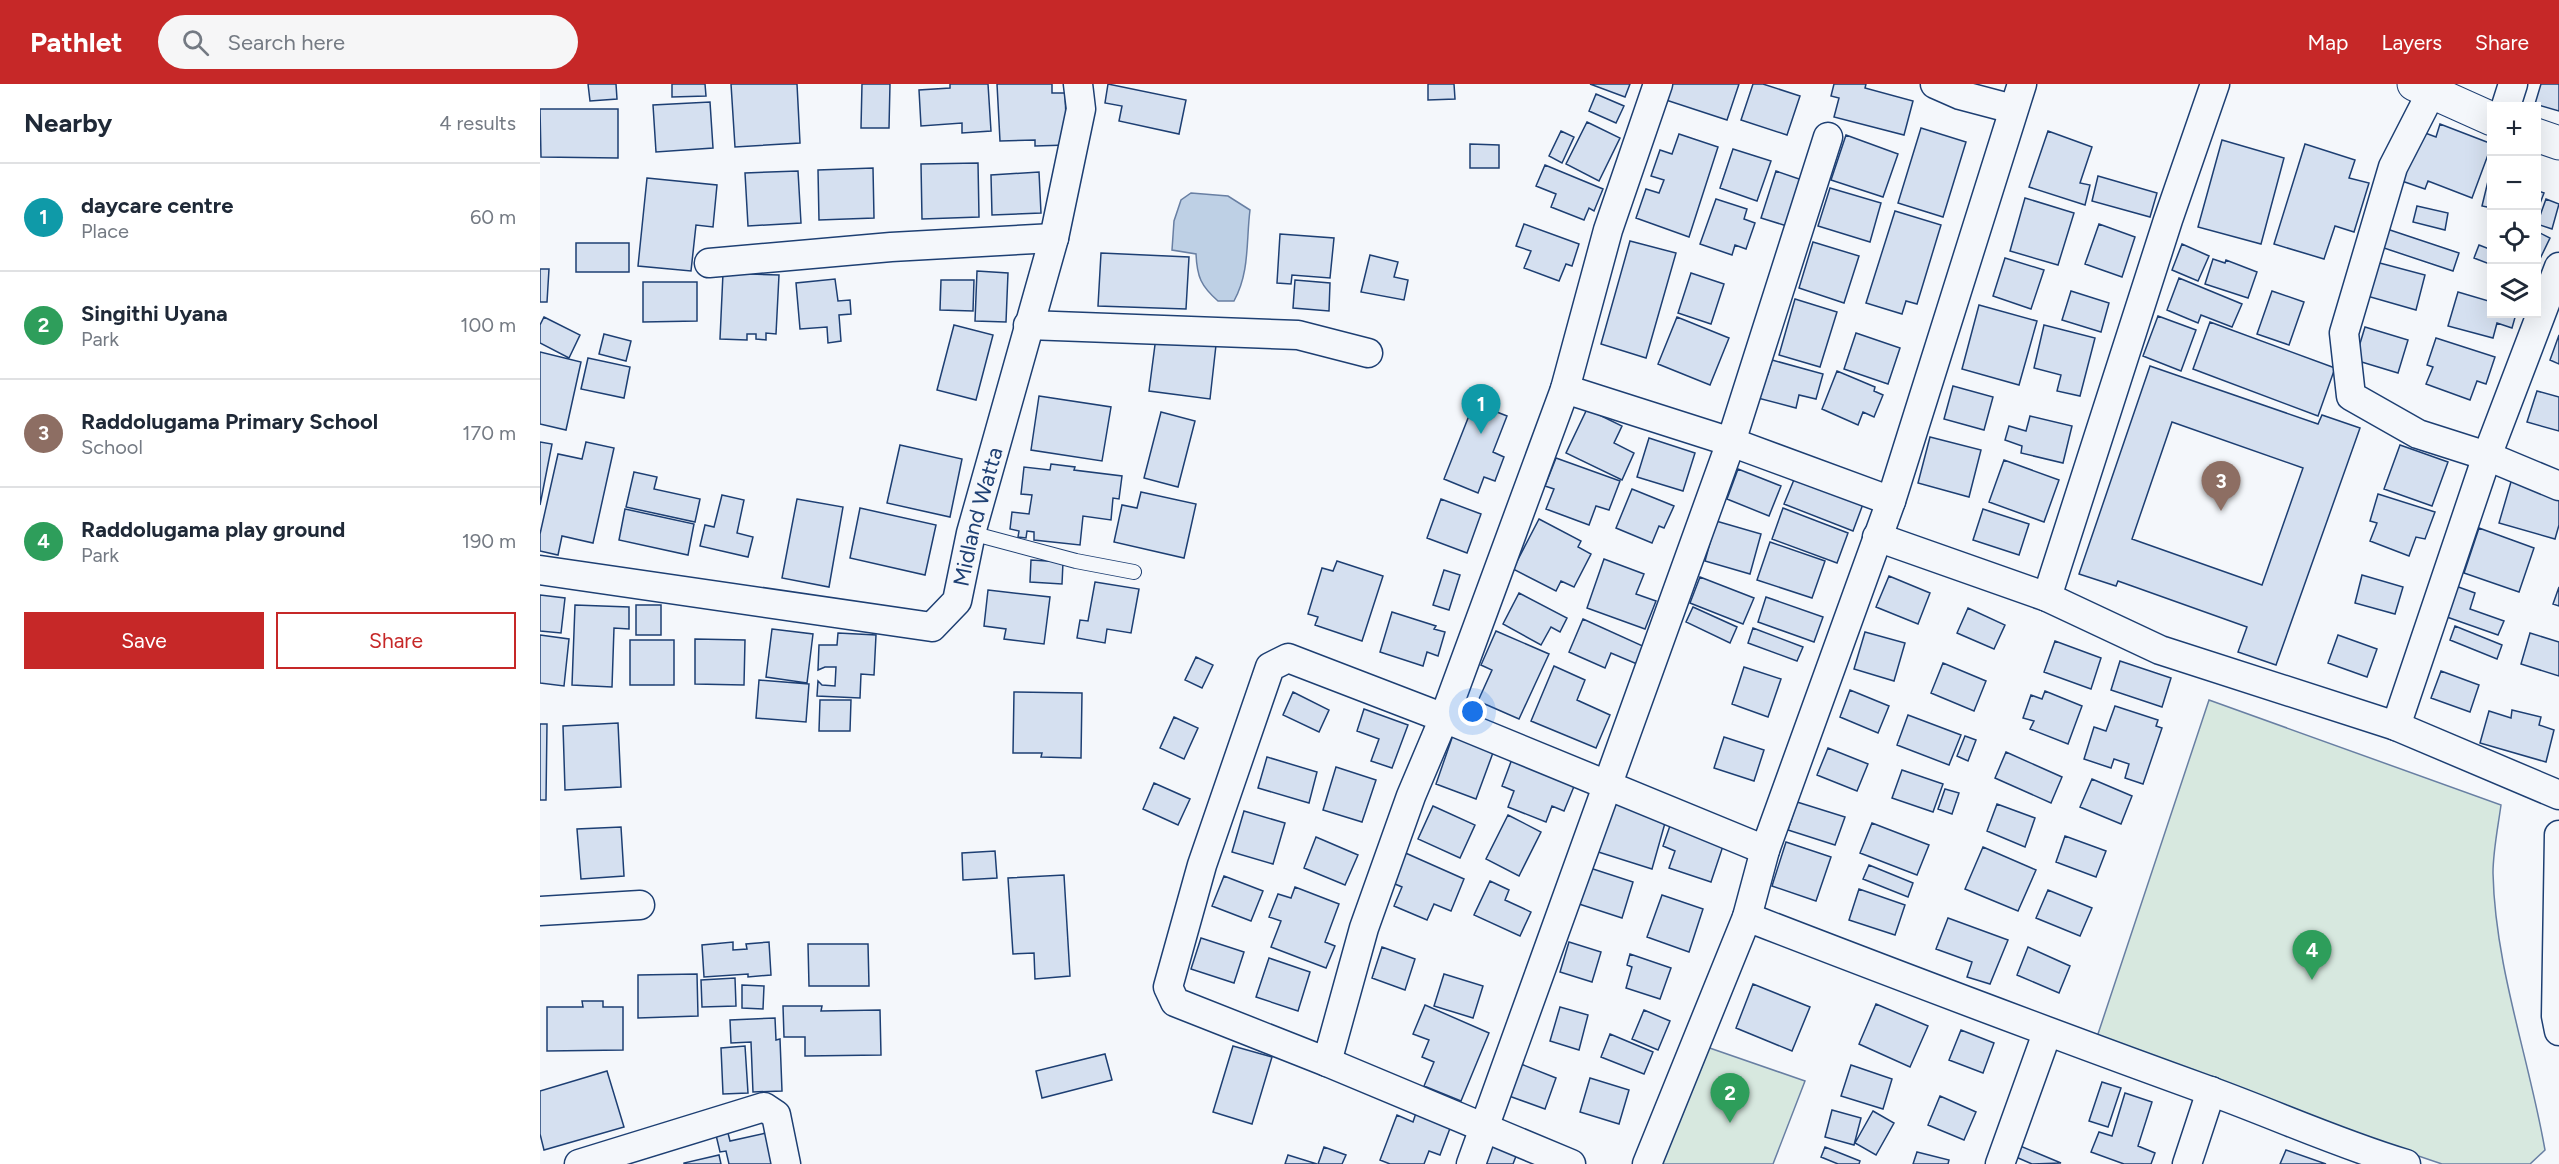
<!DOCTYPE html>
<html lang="en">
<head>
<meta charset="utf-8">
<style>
  :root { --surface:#fff; --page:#f6f6f7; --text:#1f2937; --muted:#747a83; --line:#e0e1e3; --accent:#c62828 }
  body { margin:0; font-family:Figtree,sans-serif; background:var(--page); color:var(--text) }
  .controls { position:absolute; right:18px; top:18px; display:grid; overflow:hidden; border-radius:0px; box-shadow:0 6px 24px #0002 }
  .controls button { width:54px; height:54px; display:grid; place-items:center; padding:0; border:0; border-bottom:2px solid var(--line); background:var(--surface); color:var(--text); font:30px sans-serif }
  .you { position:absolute; left:933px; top:628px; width:21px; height:21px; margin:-15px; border:4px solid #fff; border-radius:50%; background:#1a73e8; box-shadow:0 0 0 9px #1a73e833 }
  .badge { display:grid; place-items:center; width:39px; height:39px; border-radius:50%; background:var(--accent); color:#fff; font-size:20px; font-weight:700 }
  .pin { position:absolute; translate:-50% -50px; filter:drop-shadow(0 2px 3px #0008) }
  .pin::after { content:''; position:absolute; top:32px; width:21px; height:18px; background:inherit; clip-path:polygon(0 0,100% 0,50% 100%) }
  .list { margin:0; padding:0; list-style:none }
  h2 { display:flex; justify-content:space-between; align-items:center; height:78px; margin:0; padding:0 24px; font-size:26px }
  h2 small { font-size:20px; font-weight:400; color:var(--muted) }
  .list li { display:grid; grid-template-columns:39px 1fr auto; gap:18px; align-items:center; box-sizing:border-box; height:108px; padding:0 24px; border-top:2px solid var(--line) }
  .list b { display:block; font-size:22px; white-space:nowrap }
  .list p { margin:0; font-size:20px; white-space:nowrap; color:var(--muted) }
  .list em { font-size:20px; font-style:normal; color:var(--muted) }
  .actions { display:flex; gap:12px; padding:18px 24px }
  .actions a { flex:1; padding:14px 0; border:2px solid var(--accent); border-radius:0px; text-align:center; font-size:21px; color:var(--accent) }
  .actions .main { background:var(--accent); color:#fff }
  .icon { flex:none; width:33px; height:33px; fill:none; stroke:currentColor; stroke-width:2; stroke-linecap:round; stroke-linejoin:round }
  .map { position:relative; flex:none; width:2019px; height:1080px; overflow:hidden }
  header { display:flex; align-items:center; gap:36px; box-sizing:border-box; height:84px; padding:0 30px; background:var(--accent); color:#fff }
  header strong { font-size:28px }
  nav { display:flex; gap:33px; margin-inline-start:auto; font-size:21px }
  .search { width:420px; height:54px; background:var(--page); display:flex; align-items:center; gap:15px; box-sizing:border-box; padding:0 21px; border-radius:33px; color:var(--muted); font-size:22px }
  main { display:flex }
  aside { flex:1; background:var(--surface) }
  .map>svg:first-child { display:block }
  .green { fill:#d7e8df; stroke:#687fa3; stroke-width:1.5 }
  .water { fill:#bed0e5; stroke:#687fa3; stroke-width:1.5 }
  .building { fill:#d5e0f0; stroke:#1d3f73; stroke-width:1.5; fill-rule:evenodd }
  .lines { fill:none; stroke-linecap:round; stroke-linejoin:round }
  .lane-casing { stroke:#1d3f73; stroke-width:16 }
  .street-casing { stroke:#1d3f73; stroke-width:31 }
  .secondary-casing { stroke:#1d3f73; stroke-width:35 }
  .lane { stroke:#f4f7fb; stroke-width:14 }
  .street { stroke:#f4f7fb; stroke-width:28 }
  .secondary { stroke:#f4f7fb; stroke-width:33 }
  .labels { text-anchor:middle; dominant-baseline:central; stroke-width:4.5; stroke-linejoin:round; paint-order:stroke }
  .street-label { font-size:22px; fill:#1d3f73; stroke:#f4f7fb }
</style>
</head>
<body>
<header>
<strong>Pathlet</strong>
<div class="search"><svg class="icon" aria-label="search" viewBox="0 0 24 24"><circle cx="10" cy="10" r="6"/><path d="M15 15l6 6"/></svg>Search here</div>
<nav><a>Map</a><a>Layers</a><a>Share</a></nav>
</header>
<main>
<aside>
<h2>Nearby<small>4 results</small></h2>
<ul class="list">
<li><span class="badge" style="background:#0f9aa8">1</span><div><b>daycare centre</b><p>Place</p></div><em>60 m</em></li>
<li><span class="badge" style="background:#2e9e5b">2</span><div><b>Singithi Uyana</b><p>Park</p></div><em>100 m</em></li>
<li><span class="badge" style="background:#8d6e63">3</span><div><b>Raddolugama Primary School</b><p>School</p></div><em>170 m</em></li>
<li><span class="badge" style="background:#2e9e5b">4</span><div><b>Raddolugama play ground</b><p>Park</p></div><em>190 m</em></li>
</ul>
<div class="actions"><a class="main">Save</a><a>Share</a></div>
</aside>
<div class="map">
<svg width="2019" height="1080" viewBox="0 0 2019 1080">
  <rect width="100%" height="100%" fill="#f4f7fb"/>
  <path class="green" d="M1669 616 1961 721C1958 743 1953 767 1953 789 1955 883 1989 974 2005 1066L1990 1080H1902L1554 962Z
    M1161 961 1265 997 1233 1080H1115Z"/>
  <path class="water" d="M651 109 688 112 710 126C706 157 710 188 694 217H678C661 202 657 193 656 170L632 166 634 137 641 116Z"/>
  <path class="building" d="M48 0H76L77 15 50 17Z
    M132 0H165L166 12 132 13Z
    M191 0H257L260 59 195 63Z
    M322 0H350L349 44H321Z
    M410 0H448L451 47 422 49V39L381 42 379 6 410 4Z
    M457 0H512V9H525L527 61 495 62V56L460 57Z
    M568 0 646 16 639 50 579 37 582 22 565 19Z
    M888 0H914L915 15 888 16Z
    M1050 0H1090L1085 13Z
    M1131 0H1199L1187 36 1126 16Z
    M1213 0H1223L1260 12 1247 51 1201 36Z
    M1294 0H1326L1325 4 1373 17 1364 51 1294 33 1299 14 1291 12Z
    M2001 0H2019V27L1995 20Z
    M1056 10 1084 22 1076 39 1049 27Z
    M170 18 173 64 116 68 113 21Z
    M0 25H78V74L1 73Z
    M1047 38 1080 54 1059 97 1026 80Z
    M1900 40 1952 60 1932 114 1888 97 1885 105 1859 96 1877 46 1896 53Z
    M1381 44 1426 58 1403 133 1358 119Z
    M1021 47 1034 53 1022 79 1009 72Z
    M1508 47 1552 63 1540 99 1550 101 1545 121 1489 103Z
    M1139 50 1178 63 1149 153 1096 134 1106 105 1119 109 1124 96 1111 92 1120 66 1132 70Z
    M1306 51 1358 70 1343 113 1291 96Z
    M1682 56 1744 74 1721 160 1658 143Z
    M930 60 959 61V84H930Z
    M1765 60 1815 76 1809 94 1829 99 1814 148 1795 142 1784 175 1734 160Z
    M1193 65 1231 77 1217 117 1180 104Z
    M438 79 439 133 382 135 381 80Z
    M1005 81 1063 105 1054 127 1049 124 1044 136 1011 123 1016 110 996 102Z
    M333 84 334 134 279 136 278 86Z
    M258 87 261 139 208 142 205 89Z
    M1236 87 1262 96 1247 142 1221 134Z
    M499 88 501 129 452 131 451 91Z
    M1558 92 1617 109 1610 133 1552 117Z
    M1949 93H1952V124L1942 122Z
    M107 94 177 101 173 143 156 141 151 187 98 182Z
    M1290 104 1341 119 1330 158 1278 142Z
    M1996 106 2004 109 1996 130Z
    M1485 114 1534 129 1518 181 1470 167Z
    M1176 115 1207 125 1204 135 1215 139 1206 165 1195 161 1192 171 1160 160Z
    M2006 115 2019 120 2012 145 1997 140Z
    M1877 122 1908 129 1905 146 1873 138Z
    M1355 127 1401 141 1377 220 1366 217 1362 230 1326 219Z
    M984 140 1039 160 1032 182 1026 180 1019 197 984 184 991 167 976 162Z
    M1559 140 1595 153 1582 193 1545 180Z
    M1844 144 1919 169 1913 187 1838 162Z
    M1996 147 2010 154 1998 179H1996Z
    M740 150 794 154 790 194 752 191 751 200 737 199Z
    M1090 157 1136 169 1106 274 1061 260Z
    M1273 158 1319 172 1304 219 1259 204Z
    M36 159H89V188H36Z
    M1642 160 1669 172 1658 197 1632 186Z
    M1939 161 1952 166V181L1934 174Z
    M561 169 649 173 646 225 558 222Z
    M830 171 858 178 854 193 868 196 864 216 821 208Z
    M1465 174 1504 186 1491 225 1453 212Z
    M1673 175 1685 179 1686 176 1717 188 1708 214 1665 200Z
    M1836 178 1885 191 1876 226 1827 212Z
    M0 185H9L7 218H0Z
    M437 187 468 189 466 238 435 237Z
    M183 189 239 191 236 250 226 249V256L216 255V250H207V256L180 255Z
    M1151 189 1184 200 1171 240 1138 229Z
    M1639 194 1702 220 1692 243 1661 231 1658 239 1627 226Z
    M295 195 298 217 310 216 311 230 299 231 301 257 288 259 287 243 260 245 256 199Z
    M401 196H434L433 227 400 226Z
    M755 196 790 199 789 227 753 224Z
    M103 198H157V237L103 238Z
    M1531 207 1569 219 1561 248 1522 236Z
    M1732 207 1764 218 1749 261 1717 250Z
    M1918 208 1952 218V230H1976L1972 244 1957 239 1953 254 1908 242Z
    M1255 215 1297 228 1280 283 1239 271Z
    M1439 221 1497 237 1479 301 1422 285Z
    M1618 232 1656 246 1641 287 1603 272Z
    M4 233 40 251 29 274 0 259V241Z
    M1137 233 1189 254 1170 301 1118 280Z
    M1670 238 1795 284 1778 332 1653 285Z
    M414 241 453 251 436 316 397 306Z
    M1504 241 1555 254 1540 312 1517 307 1521 291 1494 284Z
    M1825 243 1868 256 1858 289 1815 276Z
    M1316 249 1360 264 1348 300 1304 285Z
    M64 250 91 257 86 277 59 270Z
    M2019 251V280L2010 276Z
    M616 253 676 261 670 315 609 307Z
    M1896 254 1955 273 1946 300 1937 297 1930 316 1886 300 1893 283 1887 281Z
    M0 268 41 278 26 346 0 340Z
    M48 274 90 283 84 314 41 305Z
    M1232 276 1283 290 1276 315 1259 311 1256 324 1210 312 1217 287 1228 290Z
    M1610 282 1778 340 1782 331 1820 344 1736 581 1698 568 1707 543 1578 497 1576 502 1539 490ZM1632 338 1763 384 1722 501 1592 455Z
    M1297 287 1335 303 1334 307 1343 311 1334 333 1323 328 1318 341 1282 325Z
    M1413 302 1453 313 1444 346 1404 335Z
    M1997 307 2019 313V347L1987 338Z
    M499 312 571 323 562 377 491 366Z
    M934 319 967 332 953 368 964 373 955 397 944 393 938 409 904 395Z
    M1047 325 1082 342 1074 359 1094 369 1082 396 1026 369Z
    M621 328 655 337 638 403 604 394Z
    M1490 332 1532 342 1523 379 1481 369 1482 362 1465 356 1469 342 1486 347Z
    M1390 353 1441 366 1429 413 1378 399Z
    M1109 354 1155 369 1143 407 1097 393Z
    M0 358 12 360 0 421Z
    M46 358 74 364 53 459 22 452 18 471 0 467V450L18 370 42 375Z
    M360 361 422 375 410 433 347 419Z
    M1860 361 1908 378 1892 422 1844 405Z
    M1016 374 1080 397 1069 426 1056 422 1049 441 1006 425 1014 405 1005 402Z
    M1464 376 1519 396 1504 438 1449 418Z
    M511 380 535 383 534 386 582 392 579 415 573 414 571 436 543 432 540 461 494 456V448L487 447 486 454 478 453 479 447 470 445 472 428 489 430 492 411 481 410 484 383 510 386Z
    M1198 385 1241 402 1229 432 1187 415Z
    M1258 386 1326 412 1313 447 1244 420Z
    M94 388 117 393 114 405 160 415 155 438 86 423Z
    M1973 391 2019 405V441L2015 455 1959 439Z
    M1092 405 1134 422 1124 444 1119 442 1112 459 1076 444Z
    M601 408 656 420 644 474 574 458 582 421 597 424Z
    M1838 410 1895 428 1885 455 1876 453 1869 472 1830 457 1837 439 1830 437Z
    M182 411 204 416 197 449 213 453 208 473 160 462 165 441 174 443Z
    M257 415 303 423 289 503 242 494Z
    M901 415 941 430 927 469 887 454Z
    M320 424 396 441 385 491 310 474Z
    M1243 424 1308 449 1297 479 1232 455Z
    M85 425 154 440 148 471 79 456Z
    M1443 425 1489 440 1479 471 1433 456Z
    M999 435 1041 457 1038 463 1051 470 1034 503 1021 497 1016 507 973 485Z
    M1176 437 1221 450 1210 490 1165 477Z
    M1939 444 1994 464 1979 508 1924 489Z
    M1230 458 1285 477 1272 514 1217 496Z
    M1064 475 1104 490 1096 510 1116 517 1105 545 1047 524Z
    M491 476 523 478 522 500 490 498Z
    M797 477 843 492 822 557 775 541 778 533 768 530 782 484 793 487Z
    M904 486 920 491 909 526 893 521Z
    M1822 491 1863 503 1855 530 1815 519Z
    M1349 492 1390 509 1378 540 1336 523Z
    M1160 493 1214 514 1203 540 1150 519Z
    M555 498 599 505 591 549 567 545 565 559 537 554 540 536 548 537Z
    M1913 501 1935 509 1930 525 1964 537 1958 551 1904 532Z
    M2019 503V522L2013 520Z
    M448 506 510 513 504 560 464 555 466 545 444 542Z
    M979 509 1027 534 1020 548 1011 543 1001 561 963 540Z
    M0 511 25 514 21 549 0 547Z
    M1226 513 1283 533 1274 558 1218 538Z
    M35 521 89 523V545L74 544 72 603 32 601Z
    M96 521H121V551H96Z
    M1153 523 1197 543 1190 559 1146 538Z
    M1428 524 1465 541 1454 565 1417 549Z
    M852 528 896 542 894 545 905 548 898 572 887 568 883 582 840 568Z
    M1043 535 1105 563 1097 580 1071 569 1065 584 1029 568Z
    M1915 542 1962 561 1957 575 1910 556Z
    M1213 544 1263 563 1257 577 1208 559Z
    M232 545 273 550 267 599 226 593Z
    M956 547 1009 570 979 635 938 617 952 586 941 581Z
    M1325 548 1365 559 1354 597 1314 585Z
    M298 549 336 551 334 591 321 590 320 614 277 612 278 597 282 601 295 602 296 583H285L278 586 279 561H297Z
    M1990 549 2019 558V592L1981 580Z
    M0 551 29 555 24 602 0 599Z
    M1798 551 1837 565 1827 593 1788 579Z
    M155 555 205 556 204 601 155 600Z
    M90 556H134V601H90Z
    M1515 557 1561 574 1551 605 1504 588Z
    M656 573 673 581 662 604 645 596Z
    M1580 577 1631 594 1622 623 1571 606Z
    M1403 579 1446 597 1434 627 1391 609Z
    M1014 582 1045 596 1037 616 1070 631 1056 664 991 637Z
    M1204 583 1241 595 1228 633 1192 620Z
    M1901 587 1939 601 1930 628 1891 614Z
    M219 596 269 600 266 638 216 634Z
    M1310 606 1349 622 1338 649 1300 633Z
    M1505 607 1542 622 1528 660 1490 645 1494 637 1483 634 1491 611 1502 615Z
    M474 608 542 609 541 674 501 673 502 669H473Z
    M753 608 789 626 779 648 743 631Z
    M280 616H311L310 647H279Z
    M1575 622 1618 636 1616 642 1622 644 1603 700 1585 694 1589 680 1574 675 1571 684 1544 675 1554 643 1566 647Z
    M824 625 868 641 852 684 831 677 839 655 817 647Z
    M1972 626 2001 633 1999 641 2014 646 2006 678 1940 659 1949 627 1971 634Z
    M1368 631 1421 651 1409 681 1357 661Z
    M634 633 658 644 644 675 620 664Z
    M78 639 81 703 25 706 23 642Z
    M0 640H7L6 716H0Z
    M913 651 954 666 936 715 896 700Z
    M1425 652 1436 656 1428 677 1417 672Z
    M1184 653 1224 666 1214 697 1174 684Z
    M1288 664 1328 680 1317 707 1277 691Z
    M1466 668 1522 693 1511 719 1455 694Z
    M727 673 777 688 769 719 718 704Z
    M972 675 1035 700 1024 727 1012 722 1006 738 968 723 974 707 962 702Z
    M796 683 836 696 822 738 783 726Z
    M1362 686 1403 700 1393 728 1352 714Z
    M1552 695 1592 712 1581 740 1540 723Z
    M614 699 650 715 638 741 603 725Z
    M1405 705 1419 709 1412 730 1398 725Z
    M1069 712 1127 732 1112 785 1052 766Z
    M1257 718 1305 733 1295 761 1248 746Z
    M1457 720 1495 734 1485 763 1447 747Z
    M893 722 935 741 920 774 878 755Z
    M704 727 745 739 733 780 692 768Z
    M968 731 1001 748 979 792 946 775Z
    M1133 733 1184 759 1171 798 1129 784 1135 767 1123 762Z
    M1332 739 1389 761 1377 791 1320 769Z
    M81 743 84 792 41 795 37 745Z
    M1525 752 1566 767 1556 793 1516 778Z
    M776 753 818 771 805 801 764 784Z
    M1246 758 1291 773 1276 817 1232 802Z
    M1443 763 1496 786 1478 827 1425 805Z
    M455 767 457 794 423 796 422 769Z
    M861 767 924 795 911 827 894 820 887 836 854 822 862 803 848 797Z
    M1329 781 1373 799 1368 813 1323 795Z
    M1050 784 1093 798 1082 834 1039 820Z
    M524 791 530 892 495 895 494 869 473 870 468 794Z
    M684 792 723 807 711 837 672 822Z
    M950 797 969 806 965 816 991 828 980 852 934 831Z
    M755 803 799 820 785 858 795 862 786 884 731 863 741 837 729 833 738 810 751 814Z
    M1319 805 1365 821 1355 851 1309 836Z
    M1508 806 1552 824 1540 852 1496 834Z
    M1122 811 1163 825 1149 868 1107 853Z
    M1408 834 1468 856 1450 900 1427 893 1432 878 1396 865Z
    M661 854 704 868 694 899 651 885Z
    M193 858V866L207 865 206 860 229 858 231 891 208 893V890L164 893 162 861Z
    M1029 858 1061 868 1052 898 1020 888Z
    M268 860H328L329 902H269Z
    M842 863 875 875 865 906 832 894Z
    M1488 863 1530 882 1519 909 1477 891Z
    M1090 870 1131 884 1120 915 1086 904 1092 883 1087 881Z
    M729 874 770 888 758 927 716 913Z
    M157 890 158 932 98 934V891Z
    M904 890 943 902 933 934 894 922Z
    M195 894 196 922 162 923 161 896Z
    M1213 900 1270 923 1252 967 1196 944Z
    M202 901 224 902 223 925 202 924Z
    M42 917H63V923H83V966L7 967V923H43Z
    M1336 920 1388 942 1370 983 1319 960Z
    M885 921 949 949 921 1017 884 1002 894 978 882 973 889 956 873 950Z
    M243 922H282L281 927 340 926 341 971 265 972V953H244Z
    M1020 923 1048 931 1039 966 1010 957Z
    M1104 926 1130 937 1118 966 1092 955Z
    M235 934 236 956 240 955 242 1007 213 1008 211 958 191 959 190 936Z
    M1421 946 1454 959 1443 989 1409 976Z
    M1070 950 1113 968 1104 990 1061 973Z
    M205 962 208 1009 183 1010 181 964Z
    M693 962 732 973 712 1040 673 1028Z
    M565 970 572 996 502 1014 496 987Z
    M981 980 1016 994 1005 1025 969 1012Z
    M1311 981 1352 995 1343 1025 1301 1012Z
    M67 987 84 1043 4 1066 0 1050V1007Z
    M1050 994 1089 1006 1079 1040 1040 1028Z
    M1562 998 1581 1004 1568 1043 1549 1037Z
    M1585 1009 1612 1018 1598 1062 1615 1069 1611 1080H1584L1551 1068 1559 1048 1572 1052Z
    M1400 1012 1436 1028 1424 1056 1388 1041Z
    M877 1026 912 1039 900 1071 889 1067 884 1080H850L840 1076 857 1031 873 1038Z
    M1292 1026 1321 1034 1314 1061 1285 1053Z
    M1333 1027 1354 1039 1336 1071 1315 1059Z
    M188 1049 190 1057 226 1049 233 1080H189L186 1067 180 1068 176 1051Z
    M944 1056 978 1067 973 1080H936Z
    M1473 1059 1521 1079 1492 1080 1469 1070Z
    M784 1063 806 1071 802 1080H778Z
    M1285 1063 1320 1077 1319 1080H1298L1281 1073Z
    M1746 1066 1786 1080H1740Z
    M1377 1068 1409 1076 1408 1080H1373Z
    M179 1071 181 1080H144V1079Z
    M748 1071 777 1080H745Z"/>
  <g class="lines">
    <defs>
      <path id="lane" d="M431 449 536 477 594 488"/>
      <g id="street">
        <path d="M1118 0 1068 146 1025 305 904 634 871 712 824 844 787 978 635 918 628 903 662 781 730 583 748 574 904 634 1225 766"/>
        <path d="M1395 0 1420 11 1473 25"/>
        <path d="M1892 7 1853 83 1804 249 1811 312 1878 350 1947 372 2019 402"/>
        <path d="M1966 22 1973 0"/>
        <path d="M169 179 351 163 514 154"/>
        <path d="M488 241 758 251 828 269"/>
        <path d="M1025 305 1191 358 1351 417"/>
        <path d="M1337 453 1507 513 1620 566 1856 642 2019 711"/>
        <path id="s1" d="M0 486 392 543 417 517 431 449 514 154 541 25 538 0"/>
        <path d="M1507 513 1628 136 1675 0"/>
        <path d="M1856 642 1947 372 2019 183"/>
        <path d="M2019 751 2016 932 2019 947"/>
        <path d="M0 827 100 821"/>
        <path d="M1207 833C1362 893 1515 951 1670 1007 1736 1031 1799 1060 1866 1080"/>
        <path d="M787 978 1031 1080"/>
        <path d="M39 1080 224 1023 236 1031 246 1080"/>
        <path d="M931 1080 1191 358 1288 53"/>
        <path d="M1107 1080 1207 833 1225 766 1351 417 1482 0"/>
        <path d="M1460 1080 1507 949"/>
        <path d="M1647 1080 1671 1007"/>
      </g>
      <path id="secondary" d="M1874 0 1952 35
        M1996 51 2019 59"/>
    </defs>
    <use href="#lane" class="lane-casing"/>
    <use href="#street" class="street-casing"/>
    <use href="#secondary" class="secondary-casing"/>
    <use href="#lane" class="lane"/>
    <use href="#street" class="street"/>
    <use href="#secondary" class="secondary"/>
  </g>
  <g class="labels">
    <g class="street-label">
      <text stroke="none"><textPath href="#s1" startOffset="519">Midland Watta</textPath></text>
    </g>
  </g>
</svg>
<div class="controls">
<button>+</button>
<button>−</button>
<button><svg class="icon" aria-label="locate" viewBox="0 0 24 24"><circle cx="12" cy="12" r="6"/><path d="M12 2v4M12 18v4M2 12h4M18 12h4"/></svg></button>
<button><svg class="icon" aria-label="layers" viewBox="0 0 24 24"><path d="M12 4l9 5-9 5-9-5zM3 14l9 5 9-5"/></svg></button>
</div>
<div class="you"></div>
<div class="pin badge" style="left:941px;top:350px;background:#0f9aa8">1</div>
<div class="pin badge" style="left:1190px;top:1039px;background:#2e9e5b">2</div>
<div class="pin badge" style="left:1681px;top:427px;background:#8d6e63">3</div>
<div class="pin badge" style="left:1772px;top:896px;background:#2e9e5b">4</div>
</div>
</main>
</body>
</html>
